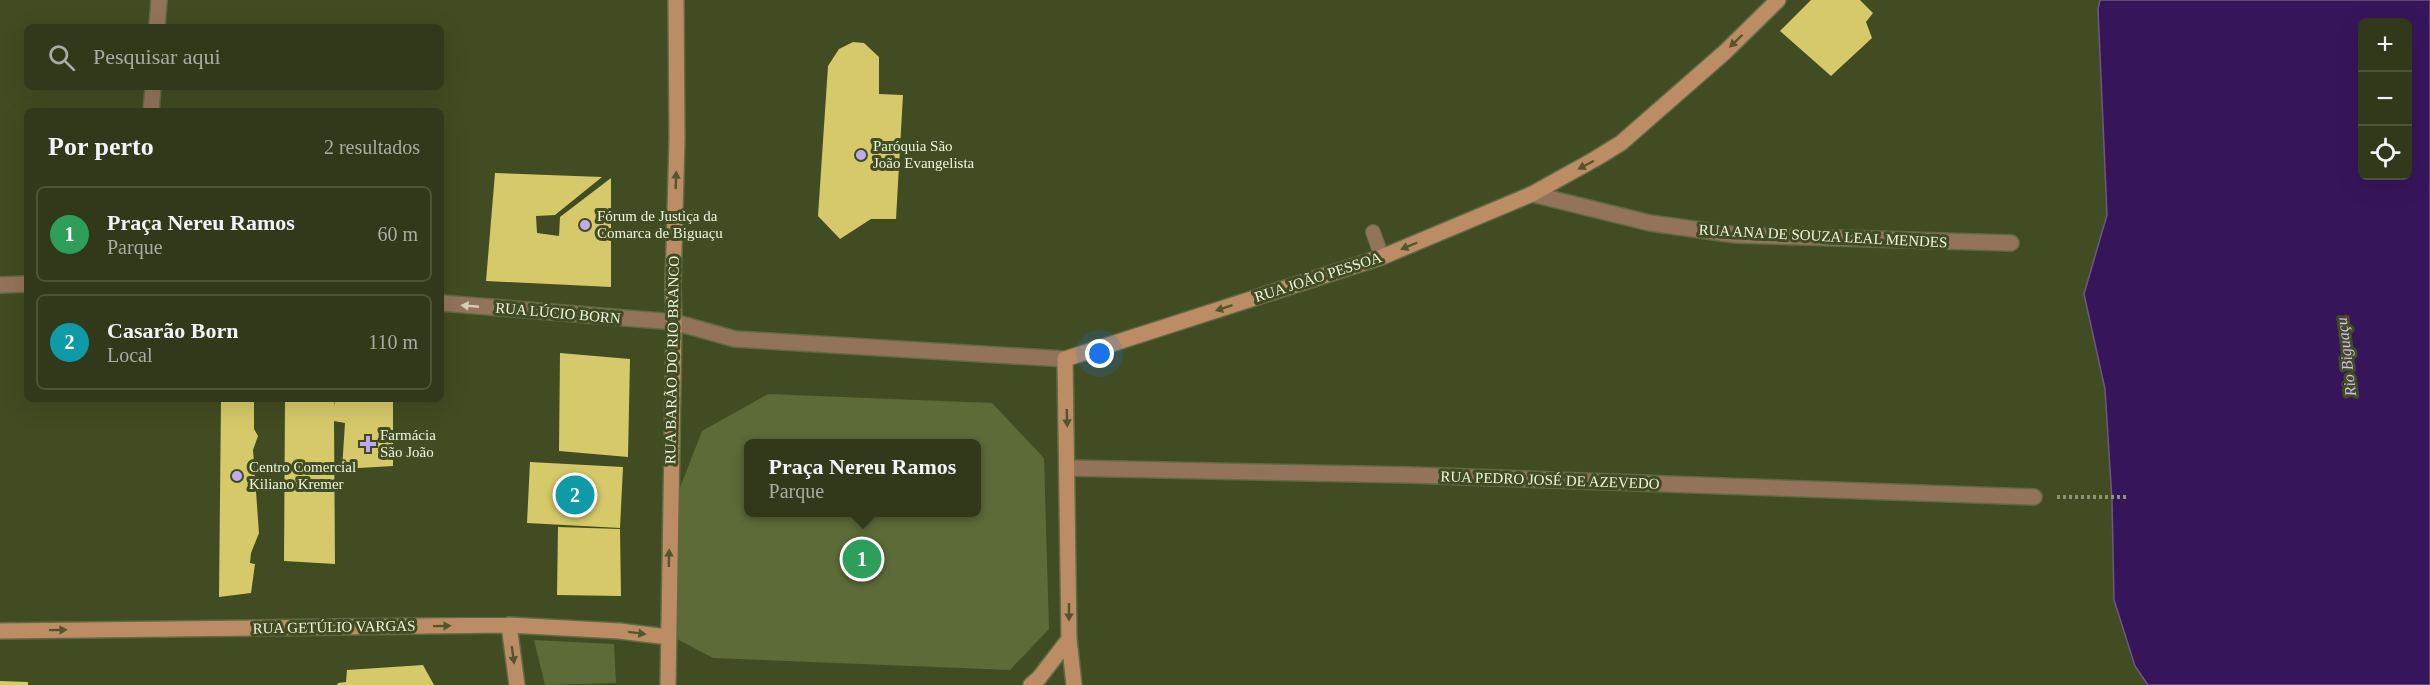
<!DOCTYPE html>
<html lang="pt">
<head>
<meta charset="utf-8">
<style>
  :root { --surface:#31391a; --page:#3d4427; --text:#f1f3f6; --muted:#a8aca2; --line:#4c5339; --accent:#c4a7f1 }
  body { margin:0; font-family:Georgia,serif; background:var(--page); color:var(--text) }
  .controls { position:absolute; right:18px; top:18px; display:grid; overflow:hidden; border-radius:9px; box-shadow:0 6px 24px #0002 }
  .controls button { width:54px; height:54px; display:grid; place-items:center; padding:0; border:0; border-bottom:2px solid var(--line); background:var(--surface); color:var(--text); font:30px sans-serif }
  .you { position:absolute; left:1100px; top:354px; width:21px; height:21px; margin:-15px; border:4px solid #fff; border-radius:50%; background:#1a73e8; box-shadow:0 0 0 9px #1a73e833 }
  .badge { display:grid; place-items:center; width:39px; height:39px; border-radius:50%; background:var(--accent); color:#fff; font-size:20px; font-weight:700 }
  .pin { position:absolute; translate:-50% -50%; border:3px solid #fff; box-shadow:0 2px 6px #0006 }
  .popup { position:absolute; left:744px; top:439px; width:237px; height:78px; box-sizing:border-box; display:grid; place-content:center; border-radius:9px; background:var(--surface); filter:drop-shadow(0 2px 4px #0005); font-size:20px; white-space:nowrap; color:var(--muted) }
  .popup b { font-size:22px; color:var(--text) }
  .popup::after { content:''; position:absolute; left:50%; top:100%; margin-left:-12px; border:12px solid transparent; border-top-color:var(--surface) }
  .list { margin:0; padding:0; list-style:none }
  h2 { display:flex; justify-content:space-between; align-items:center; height:78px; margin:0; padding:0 24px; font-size:26px }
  h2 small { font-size:20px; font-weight:400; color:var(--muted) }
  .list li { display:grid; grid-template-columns:39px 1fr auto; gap:18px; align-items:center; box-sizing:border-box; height:96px; margin:0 12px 12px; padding:0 12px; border:2px solid var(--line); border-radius:9px }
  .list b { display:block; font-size:22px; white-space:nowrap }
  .list p { margin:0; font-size:20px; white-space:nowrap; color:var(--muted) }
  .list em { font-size:20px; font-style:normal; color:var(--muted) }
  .icon { flex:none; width:33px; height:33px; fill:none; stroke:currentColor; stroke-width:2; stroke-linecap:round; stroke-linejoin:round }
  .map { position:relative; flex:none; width:2430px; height:685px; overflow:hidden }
  .search { position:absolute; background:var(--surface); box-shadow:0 6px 24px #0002; left:24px; top:24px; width:420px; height:66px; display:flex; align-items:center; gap:15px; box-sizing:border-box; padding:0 21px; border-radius:9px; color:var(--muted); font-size:22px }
  .panel { position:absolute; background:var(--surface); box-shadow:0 6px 24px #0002; left:24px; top:108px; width:420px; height:294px; border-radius:9px }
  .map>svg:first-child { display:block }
  .green { fill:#5d6b38; fill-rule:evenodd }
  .water { fill:#37155b; stroke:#6e5882; stroke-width:1.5; fill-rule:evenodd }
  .building { fill:#d5c969 }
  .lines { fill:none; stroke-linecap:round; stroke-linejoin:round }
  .lane-casing { stroke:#606a44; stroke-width:16 }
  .street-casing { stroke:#606a44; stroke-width:18 }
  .secondary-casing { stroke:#606a44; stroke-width:18 }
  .path { stroke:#8a9472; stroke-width:4; stroke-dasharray:3 3; stroke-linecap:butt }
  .lane { stroke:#93745b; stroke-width:14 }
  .street { stroke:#93745b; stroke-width:15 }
  .secondary { stroke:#bc8d64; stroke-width:15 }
  .oneway { fill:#53562c }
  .oneway2 { fill:#d2ceb6 }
  .poi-dot { fill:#c4a7f1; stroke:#414c22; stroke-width:2 }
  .labels { text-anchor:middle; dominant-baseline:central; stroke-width:6; stroke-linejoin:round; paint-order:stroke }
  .poi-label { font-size:15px; fill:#edf5dd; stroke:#414c22; text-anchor:start }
  .street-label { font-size:15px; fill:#edf5dd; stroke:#414c22 }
  .water-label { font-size:16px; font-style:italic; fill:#d2bbf9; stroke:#414c22 }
</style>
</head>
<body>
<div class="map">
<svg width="2430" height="685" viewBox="0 0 2430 685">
  <rect width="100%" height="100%" fill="#414c22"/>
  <path class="green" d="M768 394 992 403 1044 458 1049 629 1010 670 713 658 675 638 679 490 702 431ZM748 444H976V512H748Z
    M534 640 614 644 616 683 545 685Z"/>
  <path class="water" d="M2100 0H2430V685H2148L2135 666 2114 600 2112 500 2105 389 2084 294 2107 215 2098 9ZM2362 22H2408V176H2362Z"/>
  <path class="building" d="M1811 0H1860L1873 13 1866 22 1872 38 1831 76 1780 31Z
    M853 42 864 43 879 57V94L903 95 896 219H871L840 239 818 216 828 66 839 49Z
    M495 173 602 177 555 215 536 216 537 233 559 236 560 217 611 178V287L486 281Z
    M560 353 630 359 628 457 559 451Z
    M221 399 254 400V429L258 436 253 450 259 533 251 553 250 563 255 564 251 593 219 597Z
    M285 399H334V406L335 399H393V466L342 469 345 423 334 421 335 564 284 561Z
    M530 462 623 467 620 528 527 523Z
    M558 527 620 529 621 596 557 595Z
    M423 665 434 685H337L338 683 346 682 347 670Z
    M0 681 28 682V685H0Z"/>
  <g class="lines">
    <defs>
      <path id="lane" d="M1373 232 1382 257"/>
      <path id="street" d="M157 27 159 0
        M151 111 153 87
        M1532 194 1650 223 1736 235 2011 243
        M0 285 27 284
        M441 303 674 322 735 339 1065 359
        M1067 468 1410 475 2034 497"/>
      <path id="secondary" d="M509 625 517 685
        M0 631 509 625 619 631 668 637
        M668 685 674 322 673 286 677 139 676 0
        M1031 685 1039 678 1069 639
        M1074 685 1069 639 1065 359 1382 257 1532 194 1595 159 1621 143 1725 52 1778 0"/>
    </defs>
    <use href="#lane" class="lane-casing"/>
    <use href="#street" class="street-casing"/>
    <use href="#secondary" class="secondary-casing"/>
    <path class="path" d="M2057 497H2128"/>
    <use href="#lane" class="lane"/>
    <use href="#street" class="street"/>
    <use href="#secondary" class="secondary"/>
  </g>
  <defs><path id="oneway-solid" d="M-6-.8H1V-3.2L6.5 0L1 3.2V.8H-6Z" transform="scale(1.5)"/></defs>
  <g class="oneway">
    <use href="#oneway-solid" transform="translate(1736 41) rotate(136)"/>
    <use href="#oneway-solid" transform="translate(1586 165) rotate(152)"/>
    <use href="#oneway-solid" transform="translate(676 180) rotate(-88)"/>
    <use href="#oneway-solid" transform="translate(1409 246) rotate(157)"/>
    <use href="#oneway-solid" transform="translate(1224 308) rotate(162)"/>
    <use href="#oneway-solid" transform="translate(1067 418) rotate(88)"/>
    <use href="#oneway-solid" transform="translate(669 558) rotate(-89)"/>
    <use href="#oneway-solid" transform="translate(1069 612) rotate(90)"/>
    <use href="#oneway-solid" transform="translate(442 626) rotate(-1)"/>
    <use href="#oneway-solid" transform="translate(58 630) rotate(-1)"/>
    <use href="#oneway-solid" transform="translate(637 633) rotate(7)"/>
    <use href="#oneway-solid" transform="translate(513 655) rotate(82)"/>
  </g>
  <use class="oneway2" href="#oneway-solid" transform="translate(470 306) rotate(-175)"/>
  <g class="poi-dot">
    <circle cx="861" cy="155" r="6"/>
    <circle cx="585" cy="225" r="6"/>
    <path d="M365 435h6v6h6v6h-6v6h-6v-6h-6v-6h6z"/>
    <circle cx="237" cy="476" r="6"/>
  </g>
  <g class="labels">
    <g class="poi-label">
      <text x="873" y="146">Paróquia São<tspan x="873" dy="17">João Evangelista</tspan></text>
      <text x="597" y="216">Fórum de Justiça da<tspan x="597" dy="17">Comarca de Biguaçu</tspan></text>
      <text x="380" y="435">Farmácia<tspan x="380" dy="17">São João</tspan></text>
      <text x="249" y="467">Centro Comercial<tspan x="249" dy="17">Kiliano Kremer</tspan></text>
    </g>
    <g class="street-label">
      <text transform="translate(1823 236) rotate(3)">RUA ANA DE SOUZA LEAL MENDES</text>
      <text transform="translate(1318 277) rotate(-18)">RUA JOÃO PESSOA</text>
      <text transform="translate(558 313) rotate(5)">RUA LÚCIO BORN</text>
      <text transform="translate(672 360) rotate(-89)">RUA BARÃO DO RIO BRANCO</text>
      <text transform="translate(1550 480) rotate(2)">RUA PEDRO JOSÉ DE AZEVEDO</text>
      <text transform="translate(334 627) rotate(-1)">RUA GETÚLIO VARGAS</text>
    </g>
    <g class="water-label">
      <text transform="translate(2346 357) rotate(-97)">Rio Biguaçu</text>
    </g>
  </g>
</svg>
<div class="controls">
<button>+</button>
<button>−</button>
<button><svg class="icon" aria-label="locate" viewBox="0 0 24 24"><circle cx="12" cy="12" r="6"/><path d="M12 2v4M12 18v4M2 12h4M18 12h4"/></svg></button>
</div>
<div class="you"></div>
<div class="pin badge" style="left:862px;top:559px;background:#2e9e5b">1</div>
<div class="popup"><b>Praça Nereu Ramos</b>Parque</div>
<div class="pin badge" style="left:575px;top:495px;background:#0f9aa8">2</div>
<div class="search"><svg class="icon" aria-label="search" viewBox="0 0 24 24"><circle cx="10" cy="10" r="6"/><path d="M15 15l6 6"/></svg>Pesquisar aqui</div>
<section class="panel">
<h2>Por perto<small>2 resultados</small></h2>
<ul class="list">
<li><span class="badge" style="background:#2e9e5b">1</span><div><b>Praça Nereu Ramos</b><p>Parque</p></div><em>60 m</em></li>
<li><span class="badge" style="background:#0f9aa8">2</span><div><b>Casarão Born</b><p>Local</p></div><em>110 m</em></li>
</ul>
</section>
</div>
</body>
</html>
